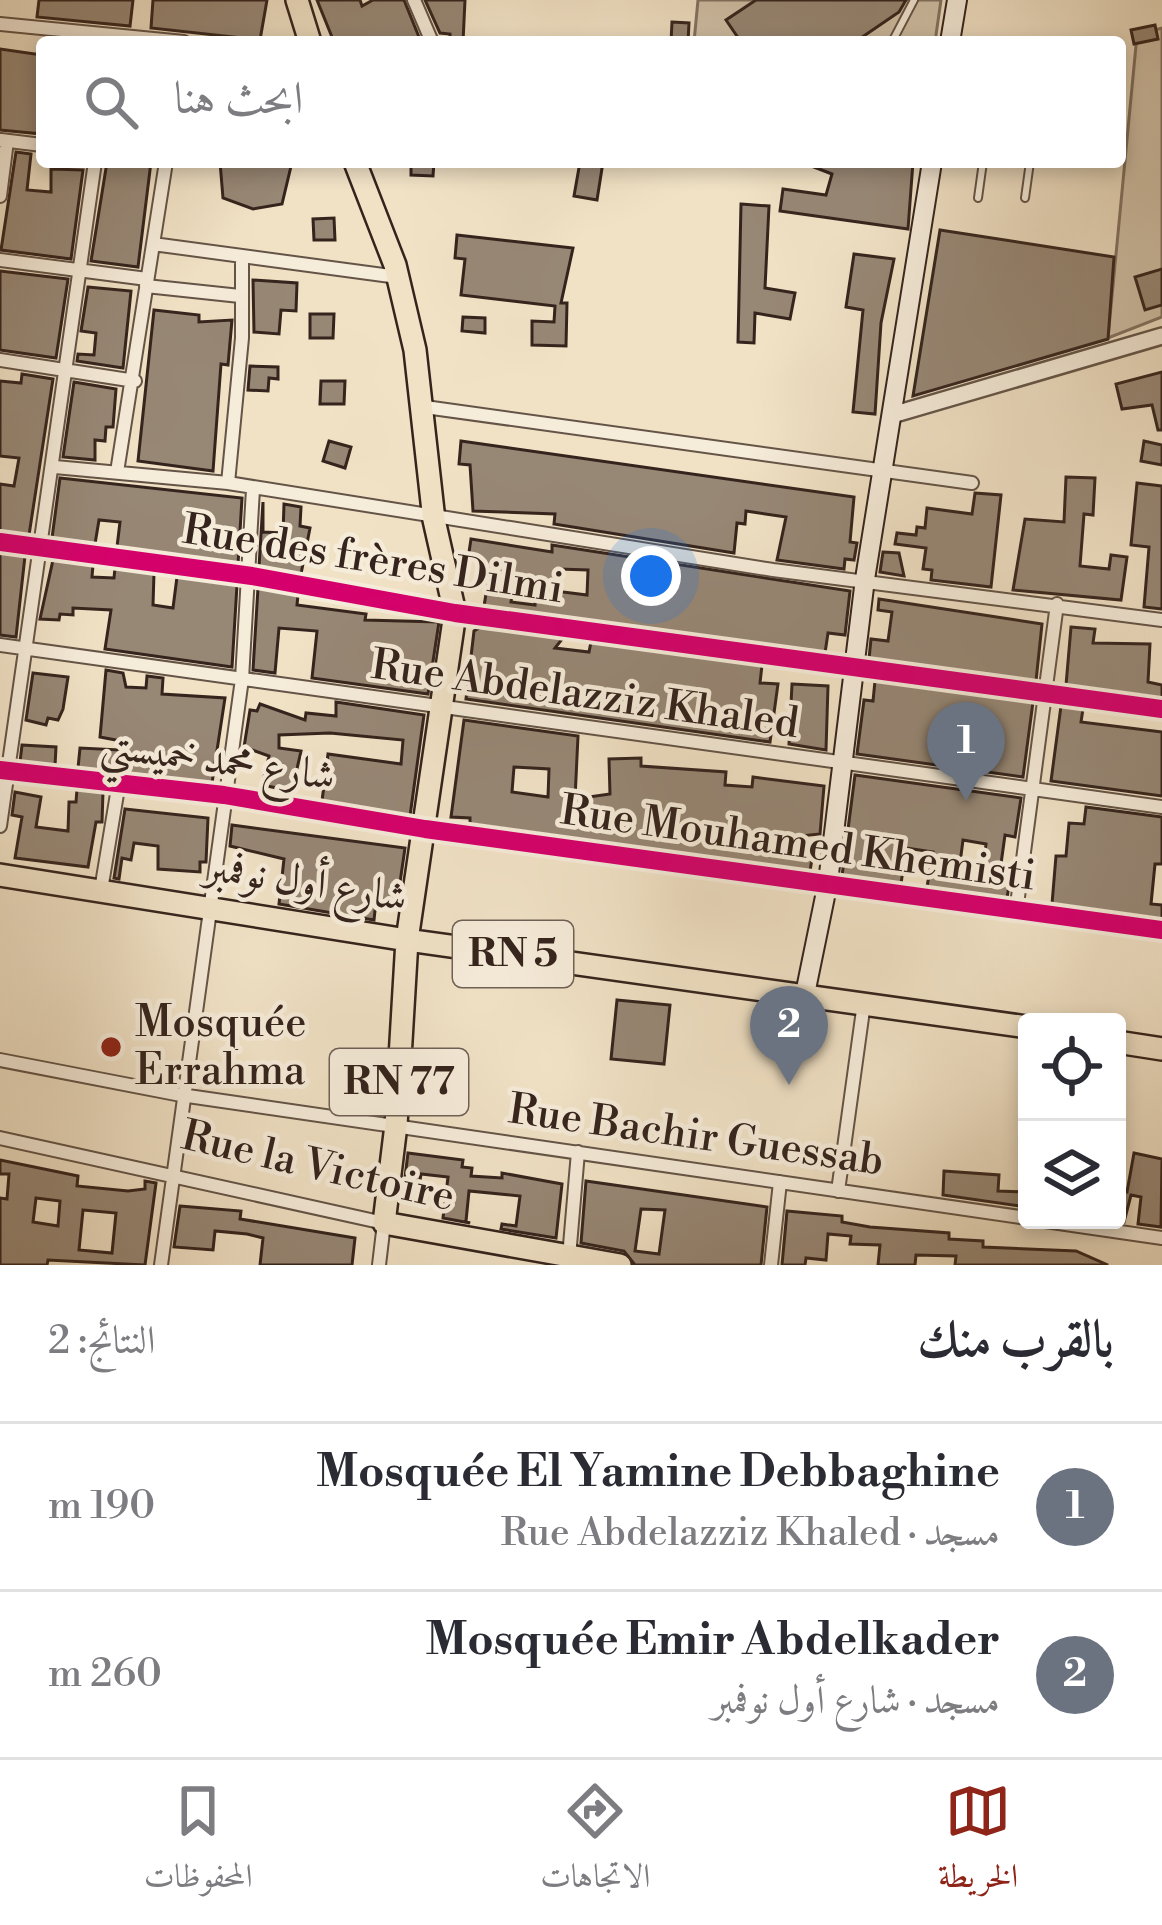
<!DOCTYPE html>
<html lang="ar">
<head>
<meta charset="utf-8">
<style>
  :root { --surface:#fff; --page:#f2f2f3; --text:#2b2b33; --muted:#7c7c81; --line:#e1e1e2; --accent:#8f2418 }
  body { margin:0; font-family:"Libre Bodoni",Amiri,serif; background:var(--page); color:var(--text); direction:rtl }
  .controls { position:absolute; right:36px; bottom:36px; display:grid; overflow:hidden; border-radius:12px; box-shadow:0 6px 18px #0003 }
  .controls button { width:108px; height:108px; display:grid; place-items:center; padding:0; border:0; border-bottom:3px solid var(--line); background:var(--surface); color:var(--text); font:60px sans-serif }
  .you { position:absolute; left:651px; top:576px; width:42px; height:42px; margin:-30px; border:9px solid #fff; border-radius:50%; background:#1a73e8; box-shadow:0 0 0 18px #1a73e833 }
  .badge { display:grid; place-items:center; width:78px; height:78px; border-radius:50%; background:var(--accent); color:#fff; font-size:39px; font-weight:700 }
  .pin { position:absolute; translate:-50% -99px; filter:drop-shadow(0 3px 6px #0008) }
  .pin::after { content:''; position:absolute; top:63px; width:42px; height:36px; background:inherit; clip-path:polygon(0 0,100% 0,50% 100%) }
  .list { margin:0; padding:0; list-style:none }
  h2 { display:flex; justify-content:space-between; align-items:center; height:156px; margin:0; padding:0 48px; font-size:51px }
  h2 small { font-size:39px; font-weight:400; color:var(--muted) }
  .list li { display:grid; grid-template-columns:78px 1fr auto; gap:36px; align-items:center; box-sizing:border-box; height:168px; padding:0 48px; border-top:3px solid var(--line) }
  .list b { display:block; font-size:45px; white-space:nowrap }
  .list p { margin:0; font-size:39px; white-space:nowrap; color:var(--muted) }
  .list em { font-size:39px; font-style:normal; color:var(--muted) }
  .icon { flex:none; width:66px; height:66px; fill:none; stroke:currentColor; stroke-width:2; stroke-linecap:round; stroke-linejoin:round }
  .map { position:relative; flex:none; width:1162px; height:1265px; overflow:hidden; direction:ltr }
  .search { position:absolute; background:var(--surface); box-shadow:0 6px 18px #0003; left:36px; right:36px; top:36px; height:132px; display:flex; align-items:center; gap:30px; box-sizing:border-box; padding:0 42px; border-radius:12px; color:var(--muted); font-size:45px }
  .sheet { height:492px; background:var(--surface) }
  nav { display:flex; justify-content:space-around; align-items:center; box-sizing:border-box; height:168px; border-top:3px solid var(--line); background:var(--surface); font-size:33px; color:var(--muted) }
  nav a { display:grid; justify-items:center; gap:6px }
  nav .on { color:var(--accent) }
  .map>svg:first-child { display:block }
  .green { fill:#d1c2a9; stroke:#837363; stroke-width:3 }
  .building { fill:#978775; stroke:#35241d; stroke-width:3; fill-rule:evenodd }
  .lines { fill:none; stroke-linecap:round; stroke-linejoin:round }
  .service-casing { stroke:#645447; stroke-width:10 }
  .minor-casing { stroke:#645447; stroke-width:16 }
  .tertiary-casing { stroke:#645447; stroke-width:20 }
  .secondary-casing { stroke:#35241d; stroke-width:22 }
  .primary-casing { stroke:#35241d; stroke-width:26 }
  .service { stroke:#f6ecda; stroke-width:6 }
  .minor { stroke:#f6ecda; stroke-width:12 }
  .tertiary { stroke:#f6ecda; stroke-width:15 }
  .secondary { stroke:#f6ecda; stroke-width:18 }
  .primary { stroke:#f1e2c6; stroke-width:21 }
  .cycleway-casing { stroke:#f6ecda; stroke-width:26 }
  .cycleway { stroke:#d6006c; stroke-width:18 }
  .poi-dot { fill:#8f2418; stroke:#f6ecda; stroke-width:4.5 }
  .labels { text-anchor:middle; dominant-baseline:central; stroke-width:9; stroke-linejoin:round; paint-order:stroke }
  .shield { fill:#f6ecda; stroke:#6f6056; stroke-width:3 }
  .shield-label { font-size:39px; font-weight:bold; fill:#35241d }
  .street-label { font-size:42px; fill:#35241d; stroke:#f6ecda }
  .poi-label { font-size:42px; fill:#35241d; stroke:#f6ecda; text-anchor:start }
</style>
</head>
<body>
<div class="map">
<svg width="1162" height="1265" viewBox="0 0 1162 1265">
  <rect width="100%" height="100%" fill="#f1e2c6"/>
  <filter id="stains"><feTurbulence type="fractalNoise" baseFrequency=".00167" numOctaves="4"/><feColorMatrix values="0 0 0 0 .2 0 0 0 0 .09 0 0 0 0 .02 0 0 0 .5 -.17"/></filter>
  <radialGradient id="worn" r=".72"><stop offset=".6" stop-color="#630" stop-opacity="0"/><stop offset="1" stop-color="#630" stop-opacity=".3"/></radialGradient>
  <path class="green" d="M698 0H941L935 42H694Z
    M1162 28V317L1108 338 1137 35Z"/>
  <path class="building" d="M39 0H133L130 26 37 17Z
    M153 0H267L260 40 151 28Z
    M317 0H360L362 6 373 0H404L421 42H334Z
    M425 0H465L463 42H450V34L440 33Z
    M756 0H906L899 12 855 42H741L726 20Z
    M672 22 689 23 688 42H671Z
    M1155 25 1158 39 1134 44 1131 30Z
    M0 49 42 55V134L0 130Z
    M16 152 31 154 27 190 51 192V169L83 170 71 259 1 250Z
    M107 162H151L138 267 91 261Z
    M220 162H292L282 204 253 209 223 198Z
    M411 162H434L433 176 411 175Z
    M580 162H603L597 200 574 196Z
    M801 162H913L908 229 780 211 783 189 826 195 832 174Z
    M741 204 769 206 765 288 795 293 790 319 755 313 754 343 738 342Z
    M334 218 335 240H314L313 219Z
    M940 230 1114 257 1108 339 913 396Z
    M457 235 573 248 561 303H567L566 346 532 345V321L554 322 555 306 461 295 465 259 455 258Z
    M854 254 894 259 881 323 875 414 853 412 863 310 846 307Z
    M1162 269V305L1145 310 1135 277Z
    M0 271 68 279 56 358 0 350Z
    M253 280 297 283 296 311 281 310 279 334 254 332Z
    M88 287 131 291 123 368 77 361 78 354 94 355 96 333 81 331Z
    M154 310 199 315V322L232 320 228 365 221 364 213 471 138 461Z
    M310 314H334L333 338H310Z
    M463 317 485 318V333L462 331Z
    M250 366 278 367V379L269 378 268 391 248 390Z
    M1162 372V430H1158L1152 405 1122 409 1116 384Z
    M22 374 53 379 29 535 0 532V484L14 486 19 458 0 456V381L21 383Z
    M321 381H345L344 404H320Z
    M74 382 116 389 113 427H106L105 441 95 440V460L63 457Z
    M329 441 351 447 345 468 323 461Z
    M461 441 854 497 850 542 857 543 854 560 845 559 844 569 777 560 786 517 746 511 745 524 737 523 734 553 554 524 555 514 473 511 470 465 459 464Z
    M1144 441 1162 445V465L1141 461Z
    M1066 477 1095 478 1093 515 1084 514 1080 566 1109 569 1111 555 1127 557 1121 600 1013 590 1025 519 1064 522Z
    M60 478 242 498 238 564 117 547 120 522 99 520 95 544 52 538Z
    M1137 483 1162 486V609L1144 607 1149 547 1131 545Z
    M975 493 1001 495 991 587 931 580 932 570 923 569 926 548 895 544 897 533 916 535 917 527 925 528 927 508 972 514Z
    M263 502V532L283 533 284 504 301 507 300 526 310 528 301 574 259 567Z
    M471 539 552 552V545L850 591 845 635 828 633 825 653 484 606 488 582 477 580 480 560 468 559ZM558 569 588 570 587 595 555 591ZM515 578 538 581 535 605 511 602Z
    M883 552 899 553 904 576 880 572Z
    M0 553 25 556 16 637 0 635Z
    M53 560 93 565 92 577 114 578 115 568 154 573 153 605 173 608 177 577 237 585 232 667 105 649 111 610 73 608V615L60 614 59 620 40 619Z
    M258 588 298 595 297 605 366 614 365 620 439 622 428 694 312 678 317 631 279 628 275 673 253 670Z
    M879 599 1042 624 1036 681 869 659 871 639 888 641 892 612 878 610Z
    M481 627 563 638 555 648 589 652 591 642 762 665 760 683 778 684 770 742 466 699 474 631Z
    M1071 627 1095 629 1093 643 1150 644 1148 682 1162 685V698L1066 685Z
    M106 670 123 673 126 687 146 688 147 676 163 678 162 694 225 698 212 783 78 768 80 748 120 750 121 741 100 737Z
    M33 673 68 677 63 709 58 720 48 718 46 725 26 720Z
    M875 681 1033 702 1023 777 857 754 864 700 873 701ZM967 730 994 733 991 758 963 756Z
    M792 684 828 686 826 750 789 744Z
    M336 702 424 715 410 816 322 801 328 754 401 764 403 740 330 733 279 735V748L301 751 292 791 262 785 269 756 244 747 250 710 257 711 260 704 305 720 306 713 336 716Z
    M1061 706 1083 709 1081 722 1162 732V796L1051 781Z
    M464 720 578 736 575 799 610 794 609 759 641 758V766L726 772 725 785 752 787 753 777 824 786 820 834 800 836 798 858 812 859 810 871 470 824V818L451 817ZM514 767 549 769 548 797 512 792Z
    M22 745 56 747 55 766 20 762Z
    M855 775 1021 798 1015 837 1005 835 1000 871 1011 873 1007 898 927 887 933 852 906 848 901 884 842 876ZM963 840 986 844 983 867 960 863Z
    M77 789 103 792 102 822H96L88 867 15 858 22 817 12 815 15 792 41 797 36 827 68 831 69 802H76Z
    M1086 807 1162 817V864H1155L1151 904 1162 905V919L1052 904 1056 856H1066L1069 823 1084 824Z
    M125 809 208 818 206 862H200V872L158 869V846L134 843 131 860 122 858 119 879 114 878Z
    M232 825 405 848 397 903 376 901 374 920 279 904 284 859 230 846Z
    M617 1000 670 1005 664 1064 611 1059Z
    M408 1153 463 1160 462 1167 472 1168 471 1176 502 1178V1173L562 1184 556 1238 501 1229 502 1224 516 1226 520 1196 469 1191 466 1221 470 1223 443 1218 448 1177 421 1174 419 1187 404 1185Z
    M1134 1153 1162 1159 1161 1227 1138 1224 1141 1197 1131 1195 1124 1222 1117 1221V1190L1127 1192Z
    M0 1160 78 1176 77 1186 128 1191 145 1189V1181L156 1183 145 1265 48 1260 47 1265H0V1198L7 1199 9 1174H0ZM36 1198 60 1201 58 1226 33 1222ZM83 1210 116 1213 112 1253 79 1250Z
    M944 1171 999 1175 998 1191 1027 1192V1207L943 1195Z
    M586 1181 767 1207 761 1265H635L624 1251 581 1243ZM641 1209 665 1210 659 1254 635 1251Z
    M180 1206 241 1211 240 1219 355 1238 352 1265H260L263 1238 247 1234 215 1231 213 1250 174 1247Z
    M787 1211 842 1216V1222L870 1227 949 1233V1239L983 1241V1247L1076 1251 1108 1265H955L956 1256 916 1255 915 1265H878L880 1245 850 1244 851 1236 828 1234 826 1260 806 1258 805 1265H782Z"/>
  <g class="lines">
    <defs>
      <path id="service" d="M892 42 914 0
        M978 198 983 162
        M1025 198 1030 162"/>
      <path id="minor" d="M414 0 432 42
        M0 24 184 42
        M1 140 42 145
        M0 196 7 141
        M153 244 398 277
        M0 260 147 279
        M146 286 240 296
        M0 360 135 381
        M425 407 972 483
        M55 467 228 483 773 570 1162 620
        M117 472 166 162
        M228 483 242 338V256
        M0 542 252 576 455 613 1162 709
        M0 645 1162 807
        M0 770 224 795 425 829 1162 930
        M0 826 95 162
        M101 890 119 782
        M1016 912 1057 604
        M0 1060 181 1095 1027 1218
        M0 1138 384 1223 379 1265
        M838 1191 864 1003
        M1038 1220 1162 1238
        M569 1257 578 1152
        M161 1265 242 679 253 489
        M771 1265 780 1182"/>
      <path id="tertiary" d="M892 415 1162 336"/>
      <path id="secondary" d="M950 42 957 0
        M805 994 828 882 865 579 932 162"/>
      <path id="primary" d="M297 0 310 42
        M355 162 395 265 415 350 434 520 455 613 407 940 396 1125 384 1223 620 1265
        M0 875 407 940 1027 1027
        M1117 1042 1162 1049"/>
    </defs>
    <use href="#service" class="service-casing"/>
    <use href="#minor" class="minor-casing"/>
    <use href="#tertiary" class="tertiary-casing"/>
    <use href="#secondary" class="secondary-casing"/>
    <use href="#primary" class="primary-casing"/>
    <use href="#service" class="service"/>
    <use href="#minor" class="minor"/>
    <use href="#tertiary" class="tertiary"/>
    <use href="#secondary" class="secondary"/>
    <use href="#primary" class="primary"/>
    <defs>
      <path id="cycleway" d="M0 542 252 576 455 613 1162 709
        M0 770 224 795 425 829 1162 930"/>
    </defs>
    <use href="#cycleway" class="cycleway-casing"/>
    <use href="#cycleway" class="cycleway"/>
  </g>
  <circle class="poi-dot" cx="111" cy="1047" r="12"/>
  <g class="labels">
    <g class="shield">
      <rect x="453" y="921" width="120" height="66" rx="9"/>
      <rect x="330" y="1049" width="138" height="66" rx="9"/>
    </g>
    <g class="shield-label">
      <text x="513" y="954">RN 5</text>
      <text x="399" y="1082">RN 77</text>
    </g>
    <g class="street-label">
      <text transform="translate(373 560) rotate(9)">Rue des frères Dilmi</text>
      <text transform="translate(585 695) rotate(8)">Rue Abdelazziz Khaled</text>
      <text transform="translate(218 761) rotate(8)">شارع محمد خميستي</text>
      <text transform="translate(798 844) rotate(8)">Rue Mouhamed Khemisti</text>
      <text transform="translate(306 883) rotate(9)">شارع أول نوفمبر</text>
      <text transform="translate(696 1136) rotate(8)">Rue Bachir Guessab</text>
      <text transform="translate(318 1167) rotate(13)">Rue la Victoire</text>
    </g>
    <g class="poi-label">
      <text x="135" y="1023">Mosquée<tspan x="135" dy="48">Errahma</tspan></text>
    </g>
  </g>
  <rect width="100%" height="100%" filter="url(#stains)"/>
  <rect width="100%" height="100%" fill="url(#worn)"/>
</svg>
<div class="controls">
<button><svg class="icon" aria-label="locate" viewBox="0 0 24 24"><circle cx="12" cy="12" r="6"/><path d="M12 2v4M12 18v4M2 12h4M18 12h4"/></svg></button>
<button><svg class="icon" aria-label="layers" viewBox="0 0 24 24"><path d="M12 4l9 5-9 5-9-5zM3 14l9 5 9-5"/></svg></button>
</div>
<div class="you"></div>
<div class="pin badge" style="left:966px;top:801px;background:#6b7280">1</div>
<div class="pin badge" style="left:789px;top:1085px;background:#6b7280">2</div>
<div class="search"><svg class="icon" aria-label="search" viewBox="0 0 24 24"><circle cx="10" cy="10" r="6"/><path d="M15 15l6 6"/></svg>ابحث هنا</div>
</div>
<section class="sheet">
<h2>بالقرب منك<small>النتائج: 2</small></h2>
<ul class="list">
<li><span class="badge" style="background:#6b7280">1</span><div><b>Mosquée El Yamine Debbaghine</b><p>مسجد · Rue Abdelazziz Khaled</p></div><em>190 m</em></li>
<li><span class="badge" style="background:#6b7280">2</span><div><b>Mosquée Emir Abdelkader</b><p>مسجد · شارع أول نوفمبر</p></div><em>260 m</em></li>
</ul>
</section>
<nav>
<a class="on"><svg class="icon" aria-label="map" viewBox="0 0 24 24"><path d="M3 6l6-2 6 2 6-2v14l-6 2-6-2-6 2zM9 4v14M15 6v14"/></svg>الخريطة</a>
<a><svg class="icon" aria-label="directions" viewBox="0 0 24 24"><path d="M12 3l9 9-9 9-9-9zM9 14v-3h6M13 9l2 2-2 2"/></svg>الاتجاهات</a>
<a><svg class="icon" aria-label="saved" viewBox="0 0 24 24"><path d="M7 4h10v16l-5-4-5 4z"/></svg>المحفوظات</a>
</nav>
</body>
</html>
